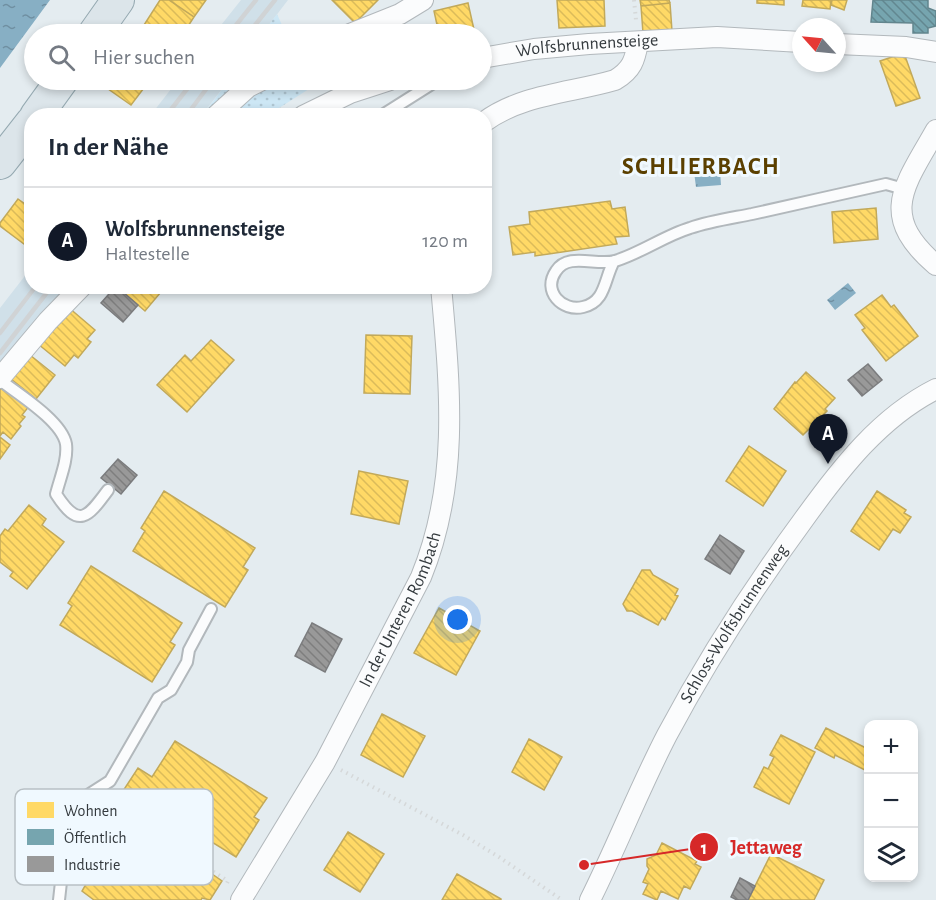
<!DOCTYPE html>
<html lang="de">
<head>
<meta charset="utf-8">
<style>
  :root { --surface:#fff; --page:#f6f6f7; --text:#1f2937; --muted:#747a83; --line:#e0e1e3; --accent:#111827 }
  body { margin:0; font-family:"Alegreya Sans",sans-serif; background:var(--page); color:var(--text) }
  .controls { position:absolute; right:18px; bottom:18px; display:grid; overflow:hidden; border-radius:12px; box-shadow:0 3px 9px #0003 }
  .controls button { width:54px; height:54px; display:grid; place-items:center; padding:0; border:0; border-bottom:2px solid var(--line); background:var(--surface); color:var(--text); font:30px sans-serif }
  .compass { position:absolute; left:792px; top:18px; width:54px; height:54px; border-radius:50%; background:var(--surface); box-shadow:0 3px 9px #0003; rotate:297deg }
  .you { position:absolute; left:458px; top:620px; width:21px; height:21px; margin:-15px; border:4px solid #fff; border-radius:50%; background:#1a73e8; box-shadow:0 0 0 9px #1a73e833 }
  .badge { display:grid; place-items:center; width:39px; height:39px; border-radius:50%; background:var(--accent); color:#fff; font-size:20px; font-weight:700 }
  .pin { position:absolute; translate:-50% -50px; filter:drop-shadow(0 2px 3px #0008) }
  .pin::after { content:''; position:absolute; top:32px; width:21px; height:18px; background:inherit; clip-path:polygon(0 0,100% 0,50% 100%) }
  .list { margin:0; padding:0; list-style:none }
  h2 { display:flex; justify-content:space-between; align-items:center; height:78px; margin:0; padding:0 24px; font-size:26px }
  h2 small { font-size:20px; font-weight:400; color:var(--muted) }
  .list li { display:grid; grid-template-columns:39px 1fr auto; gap:18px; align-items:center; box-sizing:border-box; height:108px; padding:0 24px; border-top:2px solid var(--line) }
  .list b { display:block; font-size:22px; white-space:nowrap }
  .list p { margin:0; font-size:20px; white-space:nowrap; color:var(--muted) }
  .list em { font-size:20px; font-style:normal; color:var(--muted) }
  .icon { flex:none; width:33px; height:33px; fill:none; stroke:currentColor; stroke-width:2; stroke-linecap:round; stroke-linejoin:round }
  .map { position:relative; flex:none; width:936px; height:900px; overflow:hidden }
  .search { position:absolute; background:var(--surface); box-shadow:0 3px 9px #0003; left:24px; top:24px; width:468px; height:66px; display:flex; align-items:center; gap:15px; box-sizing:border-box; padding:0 21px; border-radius:33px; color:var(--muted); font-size:22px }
  .panel { position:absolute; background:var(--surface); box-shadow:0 3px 9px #0003; left:24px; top:108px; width:468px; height:186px; border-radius:24px }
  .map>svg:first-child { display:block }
  .built { fill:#d0e0e9 }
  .grass { fill:url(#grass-dots) }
  .water { fill:url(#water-ripples) }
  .homes { fill:url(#homes-back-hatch); stroke:#c2a95a; stroke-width:1.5 }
  .public { fill:url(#public-back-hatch); stroke:#62858d; stroke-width:1.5 }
  .industry { fill:url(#industry-back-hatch); stroke:#7b7c7e; stroke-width:1.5 }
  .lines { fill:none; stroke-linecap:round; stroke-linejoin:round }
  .service-casing { stroke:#b2b8bc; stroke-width:14 }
  .minor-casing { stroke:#b2b8bc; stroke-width:22 }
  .primary-casing { stroke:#95a9b1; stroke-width:34 }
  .path { stroke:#d5d8d9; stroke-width:4; stroke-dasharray:1.5 4.5; stroke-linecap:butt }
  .service { stroke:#fbfcfd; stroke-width:10 }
  .minor { stroke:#fbfcfd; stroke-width:20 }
  .primary { stroke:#dce5ea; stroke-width:32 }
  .rail { stroke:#d0d3d5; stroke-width:4.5 }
  .labels { text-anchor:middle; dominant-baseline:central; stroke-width:6; stroke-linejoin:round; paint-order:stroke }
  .street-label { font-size:18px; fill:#343a3e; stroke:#f0f9ff }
  .district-label { font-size:24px; font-weight:bold; letter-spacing:1.5px; fill:#5b4001; stroke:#f0f9ff }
  .key { fill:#f0f9ff; stroke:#b8c0c5; stroke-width:1.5 }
  .key-label { font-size:16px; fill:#343a3e }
  .leader { fill:none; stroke:#d62828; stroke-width:2 }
  .callout-dot { fill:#d62828; stroke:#f0f9ff; stroke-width:2 }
  .mark-label { font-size:18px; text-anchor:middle; font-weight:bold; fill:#fff }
  .callout-label { font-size:20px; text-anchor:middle; font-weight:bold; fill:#d62828; stroke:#f0f9ff; stroke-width:6; stroke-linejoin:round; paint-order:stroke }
</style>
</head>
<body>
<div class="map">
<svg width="936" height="900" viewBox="0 0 936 900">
  <defs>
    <pattern id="grass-dots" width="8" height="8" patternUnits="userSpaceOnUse" patternTransform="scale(1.5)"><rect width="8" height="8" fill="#cde7f5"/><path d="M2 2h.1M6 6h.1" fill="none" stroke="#b1c7d3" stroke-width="1.8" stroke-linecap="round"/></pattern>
    <pattern id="water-ripples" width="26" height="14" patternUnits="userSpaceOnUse" patternTransform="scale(1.5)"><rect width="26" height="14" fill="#87afc4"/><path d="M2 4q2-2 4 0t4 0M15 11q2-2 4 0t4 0" fill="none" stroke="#6f8fa1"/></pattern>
    <pattern id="homes-back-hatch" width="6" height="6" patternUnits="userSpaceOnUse" patternTransform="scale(1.5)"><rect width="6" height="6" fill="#ffd966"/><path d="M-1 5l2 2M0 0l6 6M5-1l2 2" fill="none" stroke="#dbbb5a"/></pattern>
    <pattern id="public-back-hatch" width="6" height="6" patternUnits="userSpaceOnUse" patternTransform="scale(1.5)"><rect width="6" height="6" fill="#76a5af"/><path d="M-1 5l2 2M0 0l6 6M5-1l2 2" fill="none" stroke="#628790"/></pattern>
    <pattern id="industry-back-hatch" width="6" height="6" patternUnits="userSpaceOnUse" patternTransform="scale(1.5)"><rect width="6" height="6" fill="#999"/><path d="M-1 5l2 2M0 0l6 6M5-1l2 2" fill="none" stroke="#7e7e7e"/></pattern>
  </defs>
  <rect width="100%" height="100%" fill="#e4ecf0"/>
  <path class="built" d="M241 0H288L262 34H214Z
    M178 80H229L202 115 150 116Z
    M31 268 32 286 68 287 0 367V308Z"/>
  <path class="grass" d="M277 14 286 34H262Z
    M229 80H305L309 89 268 115 202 116Z"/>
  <path class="water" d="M0 0H50L0 68Z
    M720 170 721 185 696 187 694 172Z
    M848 283 856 293 835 310 827 300Z"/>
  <path class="homes" d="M160 0H169L194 17 183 34H159L144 25Z
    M169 0H206L194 17Z
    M332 0H378L355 23Z
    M557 0H604L605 26 559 28Z
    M640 0H669L670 3 641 6Z
    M757 0H784V5L757 3Z
    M803 0H831L830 9 802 6Z
    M832 0H847L844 10 831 5Z
    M468 3 475 34H439L434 11Z
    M670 3 672 31 643 33 641 6Z
    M904 53 920 98 896 106 880 61Z
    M108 80H150L131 105 104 86Z
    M18 199 32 209V242L28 247 0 226V223Z
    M610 201 612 209 625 207 629 236 615 237 617 244 535 256V252L513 255 509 227 530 224 529 212Z
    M876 208 878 239 834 243 832 212Z
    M116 286H166L145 311Z
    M882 295 891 307 894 305 918 336 886 361 862 330 865 328 855 315Z
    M68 307 95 330 87 339 91 342 78 358 74 355 65 366 38 344Z
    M366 335 412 336 410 394 364 393Z
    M211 340 234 360 187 412 157 385 185 355 191 361Z
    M30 355 55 375 36 399 11 379Z
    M806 372 835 398 825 409 827 411 803 435 774 409 795 382 796 383Z
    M4 385 30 405 22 415 25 417 19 424 21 426 11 439 3 432 0 436V390Z
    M0 437 10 445 0 459Z
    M749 446 786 471 763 506 726 481Z
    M359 471 408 481 399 524 351 514Z
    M164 491 255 548 243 567 248 570 225 607 133 551 145 531 141 528Z
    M877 491 906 510 904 513 911 517 900 533 893 529 879 550 851 531Z
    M29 505 46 519 42 525 64 542 27 589 10 576 13 572 0 562V536L5 529 8 531Z
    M91 566 182 623 170 642 175 645 152 682 60 625 72 606 68 603Z
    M642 570H650L653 575 678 589 675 595 678 596 665 620 662 618 658 625 632 611H627L623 604Z
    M439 608 480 631 456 675 414 653Z
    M382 714 425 736 403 777 361 755Z
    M826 728 868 749 867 771 835 755 834 758 815 748Z
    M781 735 815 752 789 804 754 787 764 767 768 769 774 757 770 755Z
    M529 739 562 757 544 790 512 772Z
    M175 741 267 798 254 817 259 820 236 857 144 800 141 806 121 794 138 768 152 777Z
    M96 832 181 883 188 871 197 876 200 873 209 879 212 874 222 881 210 900 202 898 201 900H94L82 891 89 879 73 869Z
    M348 832 384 854 360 892 324 870Z
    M662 843 697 861 695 864 701 867 690 889 684 886 678 899 661 891 657 900 643 894 648 884 643 882 649 869 647 866V859L656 855Z
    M771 854 824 880 814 900H748Z
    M457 874 501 899V900H442Z"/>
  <path class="public" d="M873 0H928V8L936 11V26L928 28V33H913V23L871 22Z"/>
  <path class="industry" d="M116 286 138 305 123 322 101 303Z
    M868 364 882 380 862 396 848 380Z
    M118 459 137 475 121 494 101 478Z
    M720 535 744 551 730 574 705 559Z
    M312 623 342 639 325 672 295 656Z
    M740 878 755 886 748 900H737L731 897Z"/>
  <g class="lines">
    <defs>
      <path id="service" d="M381 116 438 80
        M614 261C604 279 606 302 583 307 562 312 542 291 556 271 568 252 596 266 615 261 641 253 664 236 690 228 710 221 732 218 752 214 797 204 841 194 886 184L904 189
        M239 286V287
        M0 380C18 394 62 421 66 444 68 460 60 478 56 494 79 530 88 517 108 490
        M59 900 65 846 72 823 85 797 110 781 158 698 171 690 187 662 189 650 211 609"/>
      <g id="minor">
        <path d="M350 34 400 14 423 0"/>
        <path d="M837 44 906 47 936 52"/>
        <path id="s1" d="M482 58 534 49 589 44 717 37 801 42"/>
        <path d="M216 116 248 87 262 80"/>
        <path d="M303 116 350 93 390 80"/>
        <path d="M484 122C522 94 571 93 615 80 632 70 635 60 638 42"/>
        <path d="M936 130C905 185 877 215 936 265"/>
        <path d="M0 378 48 321 82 286"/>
        <path id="s2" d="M241 900 325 762 421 577C460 482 450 386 441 286"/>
        <path id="s3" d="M590 900C617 846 639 789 667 735 707 660 754 587 804 519 840 469 880 417 936 389"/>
      </g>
      <path id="primary" d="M94 34 118 0
        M36 116 62 80
        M0 163 32 122"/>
    </defs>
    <use href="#service" class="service-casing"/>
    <use href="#minor" class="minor-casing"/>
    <use href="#primary" class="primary-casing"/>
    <path class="path" d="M634 0 636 20
      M270 116 285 107
      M341 770 463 835 499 857 562 900
      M101 806 103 807 100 813 126 828 155 834 228 881 227 883"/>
    <use href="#service" class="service"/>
    <use href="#minor" class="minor"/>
    <use href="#primary" class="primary"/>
    <path class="rail" d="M229 34 256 0
      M248 34 275 0
      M166 116 194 80
      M186 116 213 80
      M0 333 36 286
      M0 353 52 286"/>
  </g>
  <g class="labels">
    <g class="street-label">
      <text stroke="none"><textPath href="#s1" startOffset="106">Wolfsbrunnensteige</textPath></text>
      <text stroke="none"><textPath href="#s2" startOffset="332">In der Unteren Rombach</textPath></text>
      <text stroke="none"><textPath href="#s3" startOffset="312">Schloss-Wolfsbrunnenweg</textPath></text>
    </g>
    <g class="district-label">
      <text x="701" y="167">SCHLIERBACH</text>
    </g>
  </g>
  <rect x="15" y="789" width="198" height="96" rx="9" class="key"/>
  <rect x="27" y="802" width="27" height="16" fill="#ffd966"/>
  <rect x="27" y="829" width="27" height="16" fill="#76a5af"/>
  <rect x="27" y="856" width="27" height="16" fill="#999"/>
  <g class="key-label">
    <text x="64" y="816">Wohnen</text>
    <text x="64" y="843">Öffentlich</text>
    <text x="64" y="870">Industrie</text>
  </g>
  <path class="leader" d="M584 865L704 847"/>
  <g class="callout-dot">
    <circle cx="584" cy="865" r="6"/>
    <circle cx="704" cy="847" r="15"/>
  </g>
  <g class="mark-label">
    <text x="704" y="854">1</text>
  </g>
  <g class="callout-label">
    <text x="766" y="854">Jettaweg</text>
  </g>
</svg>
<div class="controls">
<button>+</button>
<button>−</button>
<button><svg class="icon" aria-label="layers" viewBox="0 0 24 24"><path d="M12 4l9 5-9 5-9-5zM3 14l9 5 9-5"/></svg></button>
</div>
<svg class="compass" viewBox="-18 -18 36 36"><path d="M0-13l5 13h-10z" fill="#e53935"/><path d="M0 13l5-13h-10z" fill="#747a83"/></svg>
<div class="you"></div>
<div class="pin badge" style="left:828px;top:464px">A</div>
<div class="search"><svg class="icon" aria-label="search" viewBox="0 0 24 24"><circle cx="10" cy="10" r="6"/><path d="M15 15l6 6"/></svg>Hier suchen</div>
<section class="panel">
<h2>In der Nähe<small></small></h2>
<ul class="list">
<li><span class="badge">A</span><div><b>Wolfsbrunnensteige</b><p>Haltestelle</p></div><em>120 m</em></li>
</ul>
</section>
</div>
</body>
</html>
